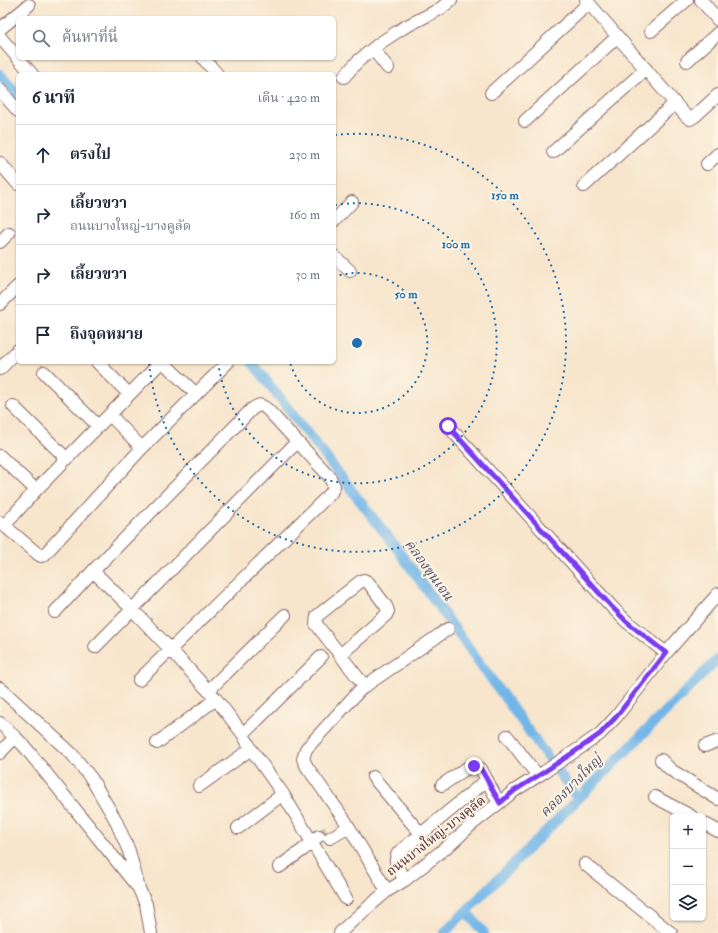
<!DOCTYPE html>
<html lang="th">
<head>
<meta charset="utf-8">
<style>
  :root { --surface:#fff; --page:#f6f6f7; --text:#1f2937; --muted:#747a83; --line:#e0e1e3 }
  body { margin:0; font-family:"IM FELL Double Pica","Noto Serif Thai",serif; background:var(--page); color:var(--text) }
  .controls { position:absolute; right:12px; bottom:12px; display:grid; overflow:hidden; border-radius:6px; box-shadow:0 1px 3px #0004 }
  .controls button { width:36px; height:36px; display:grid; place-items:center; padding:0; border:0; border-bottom:1px solid var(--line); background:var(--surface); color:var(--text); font:20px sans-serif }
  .stop { position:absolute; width:12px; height:12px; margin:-9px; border:3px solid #7c3aed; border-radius:50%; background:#fff }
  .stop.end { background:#7c3aed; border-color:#fff; box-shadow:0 1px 4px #0008 }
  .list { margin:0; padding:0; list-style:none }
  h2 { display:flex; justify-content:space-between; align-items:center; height:52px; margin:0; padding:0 16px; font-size:17px }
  h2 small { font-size:13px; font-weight:400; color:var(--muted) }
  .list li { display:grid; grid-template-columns:26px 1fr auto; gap:12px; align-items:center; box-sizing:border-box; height:60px; padding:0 16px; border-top:1px solid var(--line) }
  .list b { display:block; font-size:15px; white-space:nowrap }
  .list p { margin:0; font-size:13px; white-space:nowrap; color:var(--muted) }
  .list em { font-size:13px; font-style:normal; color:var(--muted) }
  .icon { flex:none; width:22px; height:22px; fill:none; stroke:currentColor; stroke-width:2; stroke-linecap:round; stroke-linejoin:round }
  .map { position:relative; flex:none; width:718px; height:933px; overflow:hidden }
  .search { position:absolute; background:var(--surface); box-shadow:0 1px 3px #0004; left:16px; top:16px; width:320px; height:44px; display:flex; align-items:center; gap:10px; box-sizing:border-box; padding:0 14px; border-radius:6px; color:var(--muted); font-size:15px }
  .panel { position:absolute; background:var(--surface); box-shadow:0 1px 3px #0004; left:16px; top:72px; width:320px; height:292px; border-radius:6px }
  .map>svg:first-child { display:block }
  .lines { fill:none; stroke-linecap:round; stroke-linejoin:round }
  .canal { stroke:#72b6e8; stroke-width:10 }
  .minor-tunnel { stroke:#d4bdac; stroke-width:12; stroke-dasharray:12 6; stroke-linecap:butt }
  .minor-casing { stroke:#876463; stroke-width:14 }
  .minor { stroke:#fff; stroke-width:12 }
  .route { stroke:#7c3aed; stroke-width:5 }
  .ring { fill:none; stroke:#1f6fb2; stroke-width:2; stroke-dasharray:2 4 }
  .labels { text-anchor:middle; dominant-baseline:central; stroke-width:4; stroke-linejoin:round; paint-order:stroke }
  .street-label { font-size:13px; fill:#4a1f2b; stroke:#fcf5e5 }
  .water-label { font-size:14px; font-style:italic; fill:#58546d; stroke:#fcf5e5 }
  .centre { fill:#1f6fb2; stroke:#fcf5e5; stroke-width:2 }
  .ring-label { font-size:12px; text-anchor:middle; font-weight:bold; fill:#1f6fb2; stroke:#fcf5e5; stroke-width:4; stroke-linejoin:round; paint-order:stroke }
</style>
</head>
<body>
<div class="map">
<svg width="718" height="933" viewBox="0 0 718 933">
  <rect width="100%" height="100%" fill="#fcf5e5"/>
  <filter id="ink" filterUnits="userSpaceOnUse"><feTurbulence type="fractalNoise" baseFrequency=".025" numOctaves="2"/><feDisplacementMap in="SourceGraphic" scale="8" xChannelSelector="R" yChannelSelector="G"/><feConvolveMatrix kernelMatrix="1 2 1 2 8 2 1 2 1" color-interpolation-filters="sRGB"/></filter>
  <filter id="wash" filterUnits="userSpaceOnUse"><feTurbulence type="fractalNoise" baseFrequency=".012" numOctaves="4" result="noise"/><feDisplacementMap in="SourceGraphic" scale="16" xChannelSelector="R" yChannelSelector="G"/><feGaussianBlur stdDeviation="0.9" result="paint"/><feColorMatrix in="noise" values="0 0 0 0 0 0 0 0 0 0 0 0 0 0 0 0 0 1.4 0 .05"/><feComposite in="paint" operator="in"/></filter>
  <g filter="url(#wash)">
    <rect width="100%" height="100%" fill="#f7e5cc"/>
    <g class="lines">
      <path class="canal" d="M0 74 18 96
        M252 362 395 546 578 799
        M466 911 484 933
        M444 933 718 659"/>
    </g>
  </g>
  <g filter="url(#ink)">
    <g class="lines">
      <path class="minor-tunnel" d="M319 836 327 832"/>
      <defs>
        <path id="minor" d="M586 0 686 116 690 119 695 116 718 95
          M701 0 718 20
          M0 29 29 5
          M651 31 687 0
          M0 37 18 58
          M373 49 388 68
          M18 58 32 74
          M203 58 217 74
          M687 61 718 33
          M344 77 357 62 380 43 403 28 440 9 451 0
          M0 90 18 111
          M491 93 589 3
          M525 121 617 37
          M553 152 646 69
          M0 163 18 184
          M707 164 718 154
          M584 186 674 104
          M334 221 352 202
          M0 242 9 233
          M334 256 350 271
          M0 304 18 286
          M97 362 129 394
          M163 362 196 394
          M0 369 18 350
          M44 372 98 426
          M13 406 67 459
          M110 415 142 448
          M448 426 611 606 627 622 666 653
          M0 456 36 490
          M0 522 39 555 41 556 44 555 142 448 228 362
          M4 526 36 490 161 362
          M93 571 252 409C260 404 261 404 268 410L329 476 334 486 331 493 139 680
          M55 612 93 571 132 609 171 650 216 699 243 734 251 749 283 794 346 899
          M95 647 297 442
          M340 655 386 615 388 611 386 606 368 582 364 580 361 581 317 616 316 624 359 679 365 686
          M0 688 72 754 91 778 115 819 129 851 139 889 146 904 151 933
          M209 690 285 615
          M0 723 15 737 25 747 136 885
          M243 734 321 657
          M507 736 538 776
          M157 743 216 699
          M705 746 718 741
          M0 753 15 737
          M661 760 671 770 718 799
          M373 777 421 834
          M442 785 467 768 474 766 481 769 499 803
          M199 786 251 749
          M655 797 691 816
          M703 823 718 831
          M238 828 283 794
          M330 838 349 827
          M585 864 671 933
          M279 867 304 849 311 841 319 836
          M405 880C400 871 392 863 398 853L487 780
          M387 891 346 822 307 767 303 759 306 749 359 691 365 686 448 629
          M340 933 350 923 387 891 405 880 452 843 471 825 499 803 514 791 544 772 580 748 600 734 616 717 666 653 718 594"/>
      </defs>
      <use href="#minor" class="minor-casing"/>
      <use href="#minor" class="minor"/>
    </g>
  </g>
  <g class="lines" filter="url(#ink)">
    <path class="route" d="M448 426 611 606 627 622 666 653 616 717 600 734 580 748 544 772 514 791 500 803 481 769 474 766"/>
  </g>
  <g class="ring">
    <path d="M334 277A70 70 0 1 1 290 362"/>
    <path d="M335 205A140 140 0 1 1 218 362"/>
    <path d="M335 135A209 209 0 1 1 149 363"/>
  </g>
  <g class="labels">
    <g class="street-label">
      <text transform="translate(436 836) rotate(-38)">ถนนบางใหญ่-บางคูลัด</text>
    </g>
    <g class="water-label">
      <text transform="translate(429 570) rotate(54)">คลองขุนเจน</text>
      <text transform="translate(571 786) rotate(-45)">คลองบางใหญ่</text>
    </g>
  </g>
  <circle cx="357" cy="343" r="6" class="centre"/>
  <g class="ring-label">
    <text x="505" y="199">150 m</text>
    <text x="456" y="248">100 m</text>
    <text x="406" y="298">50 m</text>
  </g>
</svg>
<div class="controls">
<button>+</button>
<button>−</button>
<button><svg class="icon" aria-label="layers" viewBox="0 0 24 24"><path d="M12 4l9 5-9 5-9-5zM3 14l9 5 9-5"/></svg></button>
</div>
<div class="stop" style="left:448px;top:426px"></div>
<div class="stop end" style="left:474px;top:766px"></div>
<div class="search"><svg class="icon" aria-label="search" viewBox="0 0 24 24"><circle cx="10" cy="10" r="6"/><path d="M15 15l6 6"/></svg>ค้นหาที่นี่</div>
<section class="panel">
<h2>6 นาที<small>เดิน · 420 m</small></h2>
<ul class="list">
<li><svg class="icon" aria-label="ahead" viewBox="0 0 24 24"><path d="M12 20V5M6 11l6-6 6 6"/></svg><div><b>ตรงไป</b></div><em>230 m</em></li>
<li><svg class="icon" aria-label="right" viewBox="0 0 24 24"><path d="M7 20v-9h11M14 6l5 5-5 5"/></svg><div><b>เลี้ยวขวา</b><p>ถนนบางใหญ่-บางคูลัด</p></div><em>160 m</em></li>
<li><svg class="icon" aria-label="right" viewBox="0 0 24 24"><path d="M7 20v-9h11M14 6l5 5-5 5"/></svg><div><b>เลี้ยวขวา</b></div><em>30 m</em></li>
<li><svg class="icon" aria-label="arrive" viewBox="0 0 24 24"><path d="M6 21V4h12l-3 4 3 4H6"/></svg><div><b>ถึงจุดหมาย</b></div></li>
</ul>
</section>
</div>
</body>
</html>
